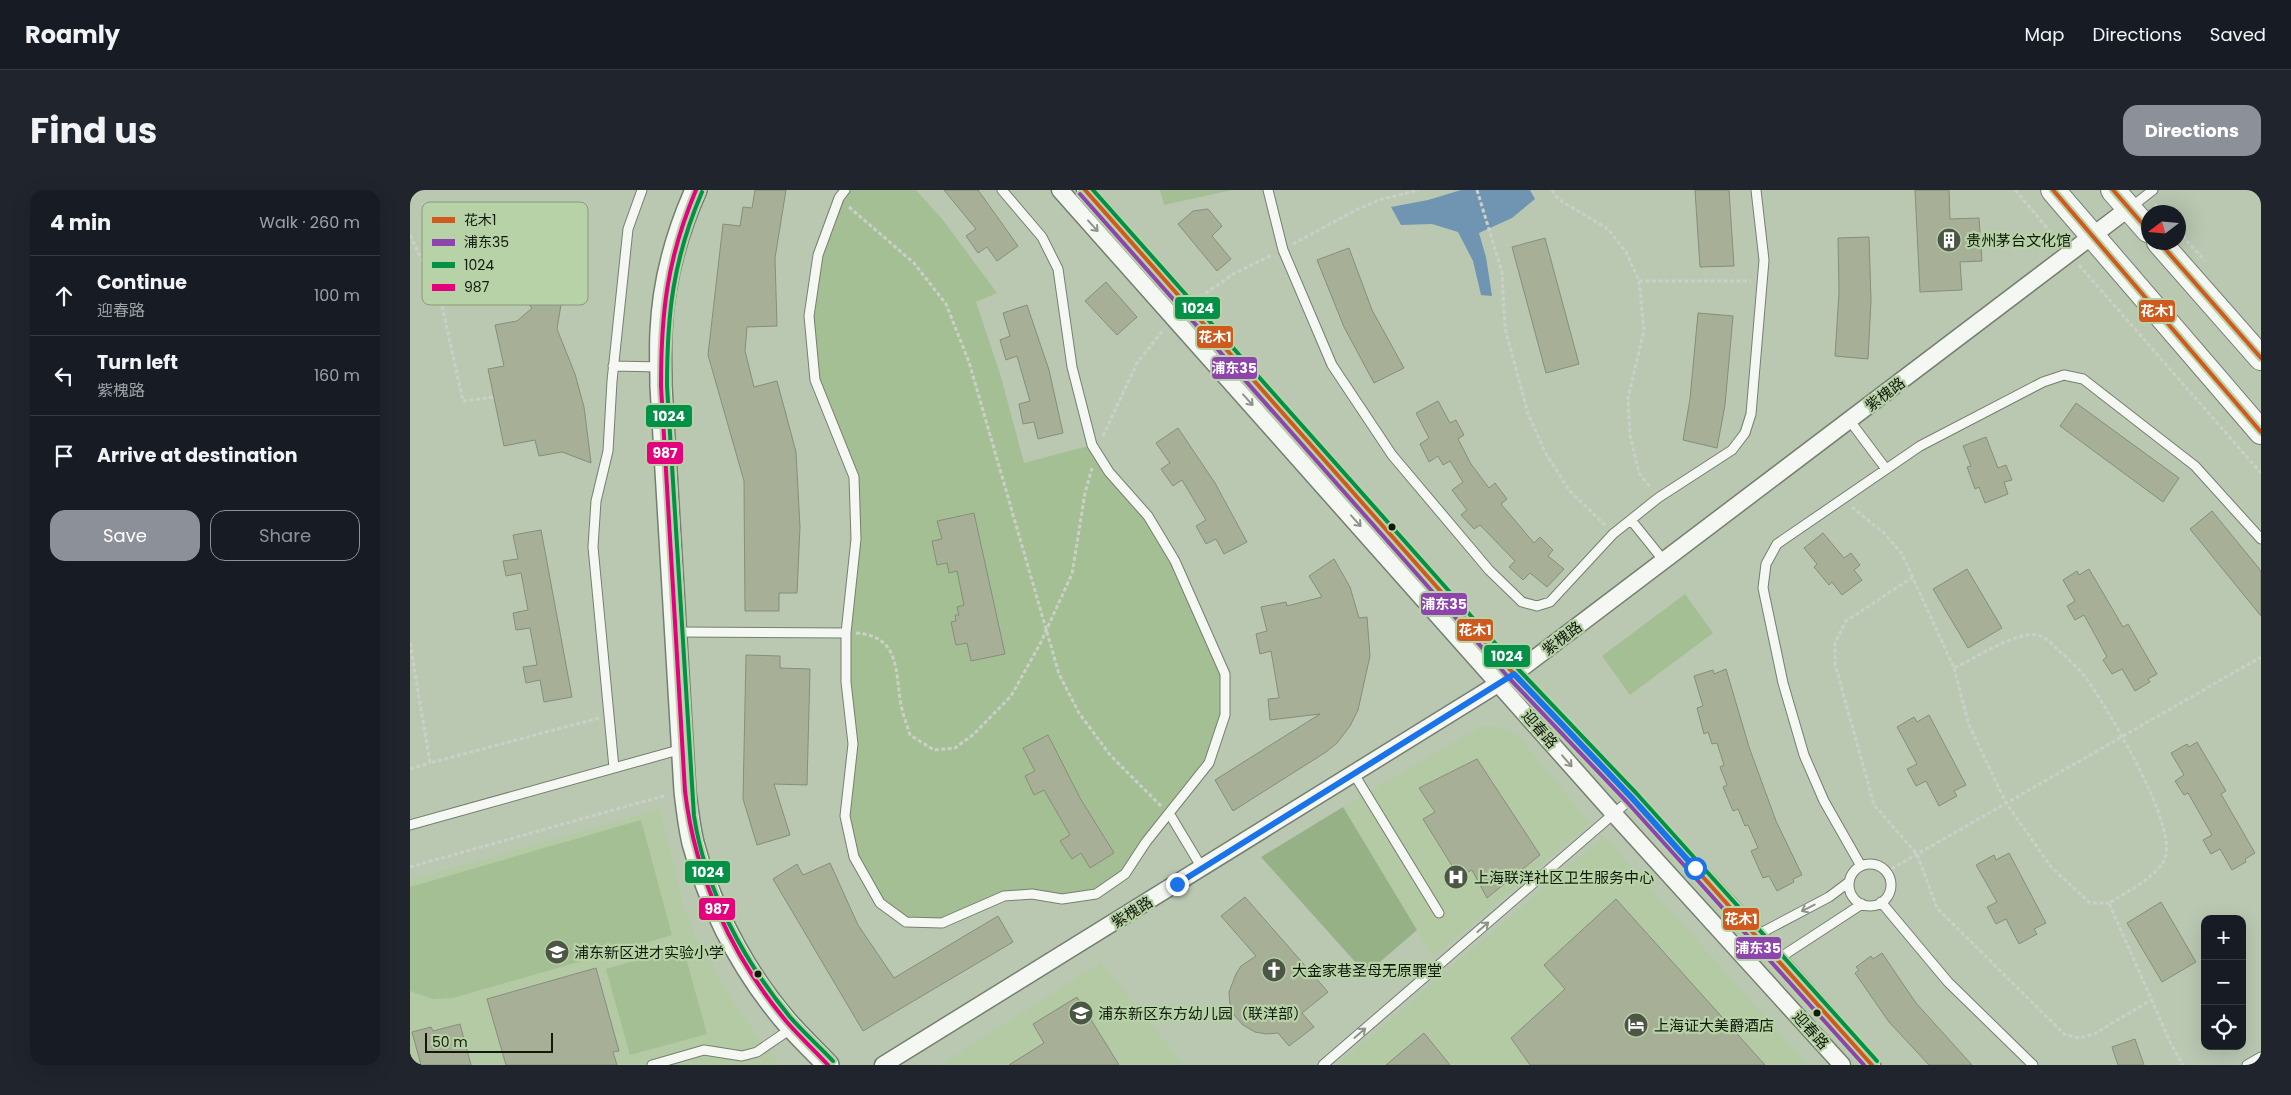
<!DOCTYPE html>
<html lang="en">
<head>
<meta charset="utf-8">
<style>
  :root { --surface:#171b24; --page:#20242c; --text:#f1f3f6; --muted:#9ea1a6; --line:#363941; --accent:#8c9099 }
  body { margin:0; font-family:Poppins,"Noto Sans SC",sans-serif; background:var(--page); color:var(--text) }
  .controls { position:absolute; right:15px; bottom:15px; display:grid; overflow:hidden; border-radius:10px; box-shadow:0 5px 20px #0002 }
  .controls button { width:45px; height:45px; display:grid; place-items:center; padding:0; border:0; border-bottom:1px solid var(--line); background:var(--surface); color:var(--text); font:25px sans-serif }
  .compass { position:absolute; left:1731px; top:15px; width:45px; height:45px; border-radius:50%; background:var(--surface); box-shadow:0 5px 20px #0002; rotate:254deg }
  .scale { position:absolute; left:15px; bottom:12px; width:128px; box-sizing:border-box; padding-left:5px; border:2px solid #10190a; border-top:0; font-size:14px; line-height:18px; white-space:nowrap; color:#10190a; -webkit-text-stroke:4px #b8d2a8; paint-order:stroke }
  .stop { position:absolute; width:15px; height:15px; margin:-11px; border:4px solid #1a73e8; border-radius:50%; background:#fff }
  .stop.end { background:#1a73e8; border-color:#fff; box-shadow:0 1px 5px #0008 }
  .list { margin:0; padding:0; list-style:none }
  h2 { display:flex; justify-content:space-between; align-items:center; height:65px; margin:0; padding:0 20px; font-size:21px }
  h2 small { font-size:16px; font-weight:400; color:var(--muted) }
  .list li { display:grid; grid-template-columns:32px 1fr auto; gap:15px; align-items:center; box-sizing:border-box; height:80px; padding:0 20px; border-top:1px solid var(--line) }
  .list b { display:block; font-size:19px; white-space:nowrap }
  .list p { margin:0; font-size:16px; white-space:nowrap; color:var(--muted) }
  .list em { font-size:16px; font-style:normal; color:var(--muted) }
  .actions { display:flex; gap:10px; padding:15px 20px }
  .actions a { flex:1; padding:11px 0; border:1px solid var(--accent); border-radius:15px; text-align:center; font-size:18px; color:var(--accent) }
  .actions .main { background:var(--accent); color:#fff }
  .icon { flex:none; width:28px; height:28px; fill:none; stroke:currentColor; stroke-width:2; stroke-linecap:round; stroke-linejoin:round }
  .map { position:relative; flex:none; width:1851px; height:875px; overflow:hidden; border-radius:15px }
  header { display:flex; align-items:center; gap:30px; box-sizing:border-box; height:70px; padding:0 25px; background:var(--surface); border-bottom:1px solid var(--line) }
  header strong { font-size:24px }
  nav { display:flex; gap:28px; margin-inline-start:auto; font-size:18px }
  .intro { display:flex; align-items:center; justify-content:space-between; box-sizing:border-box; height:120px; padding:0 30px }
  h1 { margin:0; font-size:35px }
  .button { padding:12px 22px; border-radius:15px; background:var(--accent); color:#fff; font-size:18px; font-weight:700 }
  main { display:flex; gap:30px; padding:0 30px }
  aside { flex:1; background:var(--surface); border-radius:15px; box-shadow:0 5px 20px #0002 }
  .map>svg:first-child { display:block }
  .built { fill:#b3caa5 }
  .green { fill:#a5bf94 }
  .forest { fill:#96b185 }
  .water { fill:#7095b3 }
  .building { fill:#a7af97; stroke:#868e7b }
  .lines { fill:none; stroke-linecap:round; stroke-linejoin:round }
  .service-casing { stroke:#757f6f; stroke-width:11 }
  .minor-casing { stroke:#757f6f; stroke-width:19 }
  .tertiary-casing { stroke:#757f6f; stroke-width:24 }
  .secondary-casing { stroke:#757f6f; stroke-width:26 }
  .path { stroke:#cacfc7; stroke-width:3; stroke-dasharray:4 2.5; stroke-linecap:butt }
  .service { stroke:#f5f7f3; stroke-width:9 }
  .minor { stroke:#f5f7f3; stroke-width:16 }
  .tertiary { stroke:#f5f7f3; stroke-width:21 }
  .secondary { stroke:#f5f7f3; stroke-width:24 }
  .bus-1-casing { stroke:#b8d2a8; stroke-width:8 }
  .bus-2-casing { stroke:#b8d2a8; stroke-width:8 }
  .bus-3-casing { stroke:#b8d2a8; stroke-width:8 }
  .bus-4-casing { stroke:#b8d2a8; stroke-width:8 }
  .bus-1 { stroke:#d05a1e; stroke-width:4 }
  .bus-2 { stroke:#8e44ad; stroke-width:4 }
  .bus-3 { stroke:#029146; stroke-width:4 }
  .bus-4 { stroke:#e5007d; stroke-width:4 }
  .oneway { stroke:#8e938a }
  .route { stroke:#1a73e8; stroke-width:6 }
  .bus-dot { fill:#10190a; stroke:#b8d2a8; stroke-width:2 }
  .labels { text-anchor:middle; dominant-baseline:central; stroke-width:4.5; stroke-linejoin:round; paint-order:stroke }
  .poi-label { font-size:15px; fill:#10190a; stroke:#b8d2a8; text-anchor:start }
  .street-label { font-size:15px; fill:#10190a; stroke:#b8d2a8 }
  .key { fill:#b8d2a8; stroke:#869a79; stroke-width:1 }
  .key-label { font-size:14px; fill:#10190a }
  .line-badge { stroke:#b8d2a8; stroke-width:2 }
  .badge-label { font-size:14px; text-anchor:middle; font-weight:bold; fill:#fff }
</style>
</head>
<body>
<header>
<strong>Roamly</strong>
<nav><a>Map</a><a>Directions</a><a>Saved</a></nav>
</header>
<div class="intro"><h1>Find us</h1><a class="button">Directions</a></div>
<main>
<aside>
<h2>4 min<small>Walk · 260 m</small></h2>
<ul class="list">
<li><svg class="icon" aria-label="ahead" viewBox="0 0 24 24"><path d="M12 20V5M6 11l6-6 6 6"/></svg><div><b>Continue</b><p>迎春路</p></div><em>100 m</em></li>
<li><svg class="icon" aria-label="left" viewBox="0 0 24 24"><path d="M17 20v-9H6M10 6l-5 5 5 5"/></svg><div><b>Turn left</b><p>紫槐路</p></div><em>160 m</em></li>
<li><svg class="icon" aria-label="arrive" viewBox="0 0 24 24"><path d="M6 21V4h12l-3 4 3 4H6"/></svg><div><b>Arrive at destination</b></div></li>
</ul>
<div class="actions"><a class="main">Save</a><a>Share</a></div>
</aside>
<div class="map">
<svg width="1851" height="875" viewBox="0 0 1851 875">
  <rect width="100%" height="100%" fill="#bac8b2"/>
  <path class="built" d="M1075 536H1087L1097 539 1109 547 1180 633 1023 767 933 617 1064 540Z
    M250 619 273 712 285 746 322 810 347 846 370 875H0V690Z
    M1194 646 1398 875H927Z
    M691 772 774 875H529Z"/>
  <path class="green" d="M435 0H506L533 30 587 103 566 112 591 187 614 273 682 255 738 326 765 371 815 484V525L799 573 715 684 686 704 594 706 532 733 496 732 470 713 444 667 435 626 443 554 436 492 446 349 444 287 405 190 399 126 408 65Z
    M750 0H822L754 15Z
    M1275 404 1303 443 1220 505 1192 466Z
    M231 630 262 745 43 808 23 809 0 801V697Z
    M273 757 297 844 220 865 196 779Z"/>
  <path class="forest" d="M933 617 1007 740 956 784 851 667Z"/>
  <path class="water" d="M1051 0H1120L1125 9 1102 28 1069 43 1076 67 1082 106 1071 105 1063 71 1048 42 1022 34 991 35 981 17 1018 10Z"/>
  <path class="building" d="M345 0H376L365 68 367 136 337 137 335 161 344 197 367 191 386 262 390 337 387 403H369V421H335L334 291 298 165 313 34 330 36 333 17 342 18Z
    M534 0H568L608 56 587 71 577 57 568 63 556 46 566 39Z
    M1285 0H1319L1324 76 1290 77Z
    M1505 0H1539L1540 29 1569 28 1572 71 1550 72 1552 100 1510 102Z
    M798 19 812 36 802 46 821 69 807 81 768 34 783 21Z
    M1459 47 1461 111 1458 169 1425 166 1429 102 1428 48Z
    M1135 48 1169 174 1136 183 1102 57Z
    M939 58 962 120 994 178 964 193 934 137 907 70Z
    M107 60 159 66 147 139 165 184 174 217 181 273 152 262 129 266 125 250 94 256 78 179 94 176 85 135 107 131 122 118 103 97Z
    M696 92 727 127 707 145 675 111Z
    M617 115 639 180 653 243 628 249 624 232 613 234 609 214 620 211 607 166 596 170 590 150 600 146 593 123Z
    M1288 123 1323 126 1315 215 1307 258 1273 250 1280 209Z
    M1028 211 1040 233 1046 230 1054 245 1048 249 1061 274 1079 298 1085 293 1097 309 1091 314 1124 353 1130 347 1143 360 1138 366 1154 379 1137 397 1120 383 1113 390 1099 377 1105 371 1070 335 1064 339 1051 325 1057 320 1042 300 1053 292 1040 271 1033 275 1028 266 1019 272 1010 254 1019 248 1006 223Z
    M1666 213 1769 288 1753 312 1650 236Z
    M768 238 805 293 837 352 814 364 806 349 796 354 786 336 796 330 772 290 763 296 751 279 760 273 746 253Z
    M1576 247 1588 278 1596 275 1602 290 1594 292 1598 304 1575 313 1569 297 1565 299 1557 277 1561 276 1553 256Z
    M1802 321 1851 381V426L1780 339Z
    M564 323 595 464 561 471 557 453 546 455 541 432 546 431 545 425H549L547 417 554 415 547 381 539 383 537 373 527 375 522 351 532 349 527 331Z
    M131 340 162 507 134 512 130 490 116 493 113 477 127 475 120 438 106 440 103 423 118 420 111 383 96 386 93 371 108 369 103 345Z
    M1413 343 1434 368 1441 363 1450 375 1444 380 1452 390 1432 405 1422 392 1419 395 1404 377 1407 374 1394 358Z
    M924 369 940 397 949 428 957 427 960 466 948 520 940 536 927 553 916 562 823 621 805 590 910 524 860 530 858 509 869 508 861 461 850 464 846 444 857 441 851 417 876 412 877 416 912 407 899 386Z
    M1557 379 1592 438 1558 458 1523 399Z
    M1679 379 1713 437 1718 434 1747 484 1738 489 1740 492 1725 501 1712 479 1702 484 1693 470 1697 467 1674 425 1665 430 1657 416 1665 411 1653 390 1667 381 1669 385Z
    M336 465 370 466V478L400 479 397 595 364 594 380 645 347 655 333 609Z
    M1316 479 1339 557 1366 631 1392 685 1383 689 1384 692 1367 701 1359 686 1353 688 1341 661 1348 658 1338 635 1335 636 1328 619 1323 621 1313 597 1317 595 1310 577 1314 575 1307 553 1302 554 1298 542 1294 544 1287 518 1293 516 1284 486 1303 480 1304 484Z
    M1519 525 1556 595 1544 601 1547 606 1529 616 1516 591 1506 596 1497 579 1507 574 1487 537 1504 527 1507 532Z
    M638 545 670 608 704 663 680 678 671 663 662 669 650 651 660 645 634 600 624 605 615 586 625 581 613 558Z
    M1787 552 1816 601 1811 604 1845 663 1835 669 1836 672 1822 680 1810 659 1801 664 1793 650 1802 645 1778 603 1774 605 1765 591 1774 585 1761 563 1777 554 1779 557Z
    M1067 569 1130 665 1077 708 1062 680 1049 687 1013 629 1025 622 1009 598Z
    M1599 663 1636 733 1624 739 1627 744 1609 754 1596 729 1586 734 1577 717 1587 712 1566 675 1584 665 1586 670Z
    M420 673 448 735 484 788 588 726 603 752 453 841 363 689 387 674 393 685Z
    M835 707 918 802 892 823 904 837 879 856 868 843 856 844 845 842 833 835 824 825 820 814 819 802 826 784 831 776 846 766 811 726Z
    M1206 709 1355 875H1120L1101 848 1155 799 1134 775Z
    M1751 712 1786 772 1752 792 1717 733Z
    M1472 763 1506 813 1562 875H1519L1479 832 1445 783 1449 780 1446 777 1461 766 1463 769Z
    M186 778 209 861 203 862 207 875H96L77 809Z
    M667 807 709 875H599L634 853 623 834Z
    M50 834 61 875H11L2 842 21 837 23 841Z
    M1014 843 1040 875H976Z
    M1725 849 1734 875H1708L1702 857Z"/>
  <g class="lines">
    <defs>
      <path id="service" d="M435 0 429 8 408 65 399 126 405 190 444 287 446 349 436 443V492L443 554 435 626 444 667 470 713 496 732 532 733 594 706 622 704 652 709 686 704 715 684 736 652 799 573 815 525V484L765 371 738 326 699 282 682 255 662 177 648 79 632 47 592 0
        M858 0 873 60 922 175 982 265 1079 380 1112 412 1127 416 1140 412 1203 344 1248 308 1322 260 1335 243 1341 224 1354 70 1346 0
        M1720 18 1743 0
        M203 176 251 177
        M1440 231 1476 279
        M1221 330 1254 371
        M266 442 436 443
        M204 578 183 357 186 311 198 261 202 191 218 39 232 0
        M944 584 1029 723
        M759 623 792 678
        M0 635 272 559
        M1439 695a21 21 0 1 1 42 0a21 21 0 1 1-42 0Z
        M1451 676 1414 611 1394 565 1373 493 1353 398 1356 374 1367 354 1510 256 1633 192 1654 185 1673 189 1785 276 1851 349
        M1471 712 1538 792 1623 875
        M1347 745 1419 707 1439 692
        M1368 769 1452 714
        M242 875 294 860 332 866 347 862 382 838
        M913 875 1222 608
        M1837 875 1851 867"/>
      <path id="minor" d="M650 0 1204 624 1432 875
        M675 0 1104 484 1222 608 1347 745 1462 875
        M473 875 1104 484 1719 18"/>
      <path id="tertiary" d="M286 0C266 45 253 92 251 142 250 160 251 178 251 196L275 601C277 618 279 636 283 653 301 719 332 779 376 831 389 846 404 860 418 875"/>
      <path id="secondary" d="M1643 0 1851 242
        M1703 0 1738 40
        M1749 52 1851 168"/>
    </defs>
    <use href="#service" class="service-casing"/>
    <use href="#minor" class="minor-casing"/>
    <use href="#tertiary" class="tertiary-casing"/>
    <use href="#secondary" class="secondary-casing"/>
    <path class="path" d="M1067 0 1092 82 1095 138 1118 224 1136 264 1159 300 1196 336
      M1142 0 1148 9 1198 39 1216 62 1229 91 1234 140 1218 208 1220 245 1229 283 1241 298
      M1605 0 1650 53
      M1745 14 1753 22
      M439 17 504 73 536 114 559 172 649 484 669 523 700 565 751 616
      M1768 41 1795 71
      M0 45 31 111 53 211 84 207
      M883 54 946 20 969 10 1009 0
      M1669 75 1851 283
      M1229 91H1341
      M790 107 825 83 862 65
      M693 246 727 173 754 139
      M1442 317 1474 343 1492 364 1544 478C1564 469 1608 440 1628 445 1636 447 1643 455 1649 461 1658 469 1669 478 1676 488 1699 521 1763 627 1756 665 1752 684 1715 703 1699 713L1761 854 1773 875
      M1503 387 1436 431 1425 453V474L1464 615 1507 664 1527 718 1654 844 1669 848 1684 844 1741 810
      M446 443C491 446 485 482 491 515 493 525 497 535 500 545L524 560 545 558 564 544 601 506 630 454 662 384 675 303 682 278
      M0 453 20 573 189 528
      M1544 478 1559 535 1596 613 1642 678 1680 713H1699
      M0 579 20 573
      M0 677 257 605
      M1476 682 1851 467"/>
    <use href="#service" class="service"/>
    <use href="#minor" class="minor"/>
    <use href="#tertiary" class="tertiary"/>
    <use href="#secondary" class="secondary"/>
    <defs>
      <path id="bus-1" d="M675 0 1104 484 1222 608 1462 875
        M1643 0 1851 242
        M1703 0 1738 40
        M1749 52 1851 168"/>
      <path id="bus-2" d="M670 4 1099 488 1217 612 1454 875"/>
      <path id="bus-3" d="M683 0 1109 480 1227 604 1467 871
        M292 2C263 70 257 123 257 196L284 626C295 699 333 770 380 827 393 842 409 856 423 871"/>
      <path id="bus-4" d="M286 0C257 69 251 122 251 196L275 601C285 686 321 765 376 831 389 846 404 860 418 875"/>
    </defs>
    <use href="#bus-1" class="bus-1-casing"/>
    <use href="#bus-2" class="bus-2-casing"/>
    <use href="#bus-3" class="bus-3-casing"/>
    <use href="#bus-4" class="bus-4-casing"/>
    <use href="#bus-1" class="bus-1"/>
    <use href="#bus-2" class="bus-2"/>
    <use href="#bus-3" class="bus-3"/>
    <use href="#bus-4" class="bus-4"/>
  </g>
  <defs><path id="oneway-shaft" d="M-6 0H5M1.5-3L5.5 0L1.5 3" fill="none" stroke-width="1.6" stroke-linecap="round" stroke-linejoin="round" transform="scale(1.25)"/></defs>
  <g class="oneway">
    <use href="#oneway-shaft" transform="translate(683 36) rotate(48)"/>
    <use href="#oneway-shaft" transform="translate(838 210) rotate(48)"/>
    <use href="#oneway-shaft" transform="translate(946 331) rotate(48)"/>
    <use href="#oneway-shaft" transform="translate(1157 571) rotate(49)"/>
    <use href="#oneway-shaft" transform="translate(1398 718) rotate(153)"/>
    <use href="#oneway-shaft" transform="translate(1073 737) rotate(-41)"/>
    <use href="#oneway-shaft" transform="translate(950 843) rotate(-41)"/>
  </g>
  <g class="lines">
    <path class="route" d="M767 694 1104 484 1222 608 1285 678"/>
  </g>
  <defs>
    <symbol id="building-disc" viewBox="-11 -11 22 22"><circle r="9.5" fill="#4c5645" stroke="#b8d2a8"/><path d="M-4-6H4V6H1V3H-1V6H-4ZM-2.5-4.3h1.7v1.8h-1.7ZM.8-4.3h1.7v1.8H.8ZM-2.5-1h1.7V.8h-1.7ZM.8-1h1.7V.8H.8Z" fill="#fff"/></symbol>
    <symbol id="hospital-disc" viewBox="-11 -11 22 22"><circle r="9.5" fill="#4c5645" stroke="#b8d2a8"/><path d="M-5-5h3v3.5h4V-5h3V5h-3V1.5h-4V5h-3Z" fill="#fff"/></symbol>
    <symbol id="school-disc" viewBox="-11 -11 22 22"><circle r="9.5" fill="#4c5645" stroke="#b8d2a8"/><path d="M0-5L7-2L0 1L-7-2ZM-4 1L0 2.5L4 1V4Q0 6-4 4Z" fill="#fff"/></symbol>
    <symbol id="church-disc" viewBox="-11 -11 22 22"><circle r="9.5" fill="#4c5645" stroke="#b8d2a8"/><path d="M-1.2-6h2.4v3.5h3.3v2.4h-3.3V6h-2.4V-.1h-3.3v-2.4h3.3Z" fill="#fff"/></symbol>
    <symbol id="hotel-disc" viewBox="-11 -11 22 22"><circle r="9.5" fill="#4c5645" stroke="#b8d2a8"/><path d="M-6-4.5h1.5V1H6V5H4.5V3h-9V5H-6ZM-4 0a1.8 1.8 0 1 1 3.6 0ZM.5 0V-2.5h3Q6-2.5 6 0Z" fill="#fff"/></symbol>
  </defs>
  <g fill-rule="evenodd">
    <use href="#building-disc" x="1525" y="36" width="28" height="28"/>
    <use href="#hospital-disc" x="1032" y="673" width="28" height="28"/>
    <use href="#school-disc" x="133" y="748" width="28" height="28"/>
    <use href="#church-disc" x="850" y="766" width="28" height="28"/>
    <use href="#school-disc" x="657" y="809" width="28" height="28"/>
    <use href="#hotel-disc" x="1212" y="821" width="28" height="28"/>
  </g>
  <g class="bus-dot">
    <circle cx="982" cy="337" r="4.5"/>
    <circle cx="348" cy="784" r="4.5"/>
    <circle cx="1407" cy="823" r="4.5"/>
  </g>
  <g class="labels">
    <g class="poi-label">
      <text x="1556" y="50">贵州茅台文化馆</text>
      <text x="1064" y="687">上海联洋社区卫生服务中心</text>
      <text x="164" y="762">浦东新区进才实验小学</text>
      <text x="882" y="780">大金家巷圣母无原罪堂</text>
      <text x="688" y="823">浦东新区东方幼儿园（联洋部）</text>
      <text x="1244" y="835">上海证大美爵酒店</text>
    </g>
    <g class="street-label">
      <text transform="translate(1475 204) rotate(-37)">紫槐路</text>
      <text transform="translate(1152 448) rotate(-37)">紫槐路</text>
      <text transform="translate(1130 539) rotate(49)">迎春路</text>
      <text transform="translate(722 722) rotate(-32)">紫槐路</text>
      <text transform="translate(1401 840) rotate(48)">迎春路</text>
    </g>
  </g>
  <rect x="12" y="12" width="166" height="103" rx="8" class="key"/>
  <rect x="22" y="27" width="23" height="6" fill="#d05a1e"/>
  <rect x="22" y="49" width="23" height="7" fill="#8e44ad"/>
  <rect x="22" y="72" width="23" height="6" fill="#029146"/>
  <rect x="22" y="94" width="23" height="7" fill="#e5007d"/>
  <g class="key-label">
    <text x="54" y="35">花木1</text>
    <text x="54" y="57">浦东35</text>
    <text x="54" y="80">1024</text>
    <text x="54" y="102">987</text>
  </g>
  <g class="line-badge">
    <rect x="764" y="106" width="47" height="24" rx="5" fill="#029146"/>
    <rect x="1728" y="109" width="38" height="24" rx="5" fill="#d05a1e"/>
    <rect x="786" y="135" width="38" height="24" rx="5" fill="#d05a1e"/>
    <rect x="801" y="166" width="47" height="24" rx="5" fill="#8e44ad"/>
    <rect x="235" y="214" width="48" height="24" rx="5" fill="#029146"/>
    <rect x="236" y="251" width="38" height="24" rx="5" fill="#e5007d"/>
    <rect x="1010" y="402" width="48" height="24" rx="5" fill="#8e44ad"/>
    <rect x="1046" y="428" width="38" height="24" rx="5" fill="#d05a1e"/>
    <rect x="1073" y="454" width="48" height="24" rx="5" fill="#029146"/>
    <rect x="274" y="670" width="47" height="24" rx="5" fill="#029146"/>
    <rect x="288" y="707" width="38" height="24" rx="5" fill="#e5007d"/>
    <rect x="1312" y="717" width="38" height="24" rx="5" fill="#d05a1e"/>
    <rect x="1325" y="746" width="47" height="24" rx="5" fill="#8e44ad"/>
  </g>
  <g class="badge-label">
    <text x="788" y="123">1024</text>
    <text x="1747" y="126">花木1</text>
    <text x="805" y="152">花木1</text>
    <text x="824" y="183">浦东35</text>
    <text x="259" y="231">1024</text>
    <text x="255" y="268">987</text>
    <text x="1034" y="419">浦东35</text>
    <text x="1065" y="445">花木1</text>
    <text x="1097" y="471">1024</text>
    <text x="298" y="687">1024</text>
    <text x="307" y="724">987</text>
    <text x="1331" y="734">花木1</text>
    <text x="1348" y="763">浦东35</text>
  </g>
</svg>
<div class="controls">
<button>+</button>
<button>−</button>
<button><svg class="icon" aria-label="locate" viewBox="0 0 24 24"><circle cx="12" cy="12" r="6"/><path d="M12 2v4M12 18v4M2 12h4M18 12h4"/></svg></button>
</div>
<svg class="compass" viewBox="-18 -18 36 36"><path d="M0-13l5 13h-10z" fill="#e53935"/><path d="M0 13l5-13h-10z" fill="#9ea1a6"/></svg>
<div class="scale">50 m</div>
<div class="stop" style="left:1285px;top:678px"></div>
<div class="stop end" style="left:767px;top:694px"></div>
</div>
</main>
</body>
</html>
